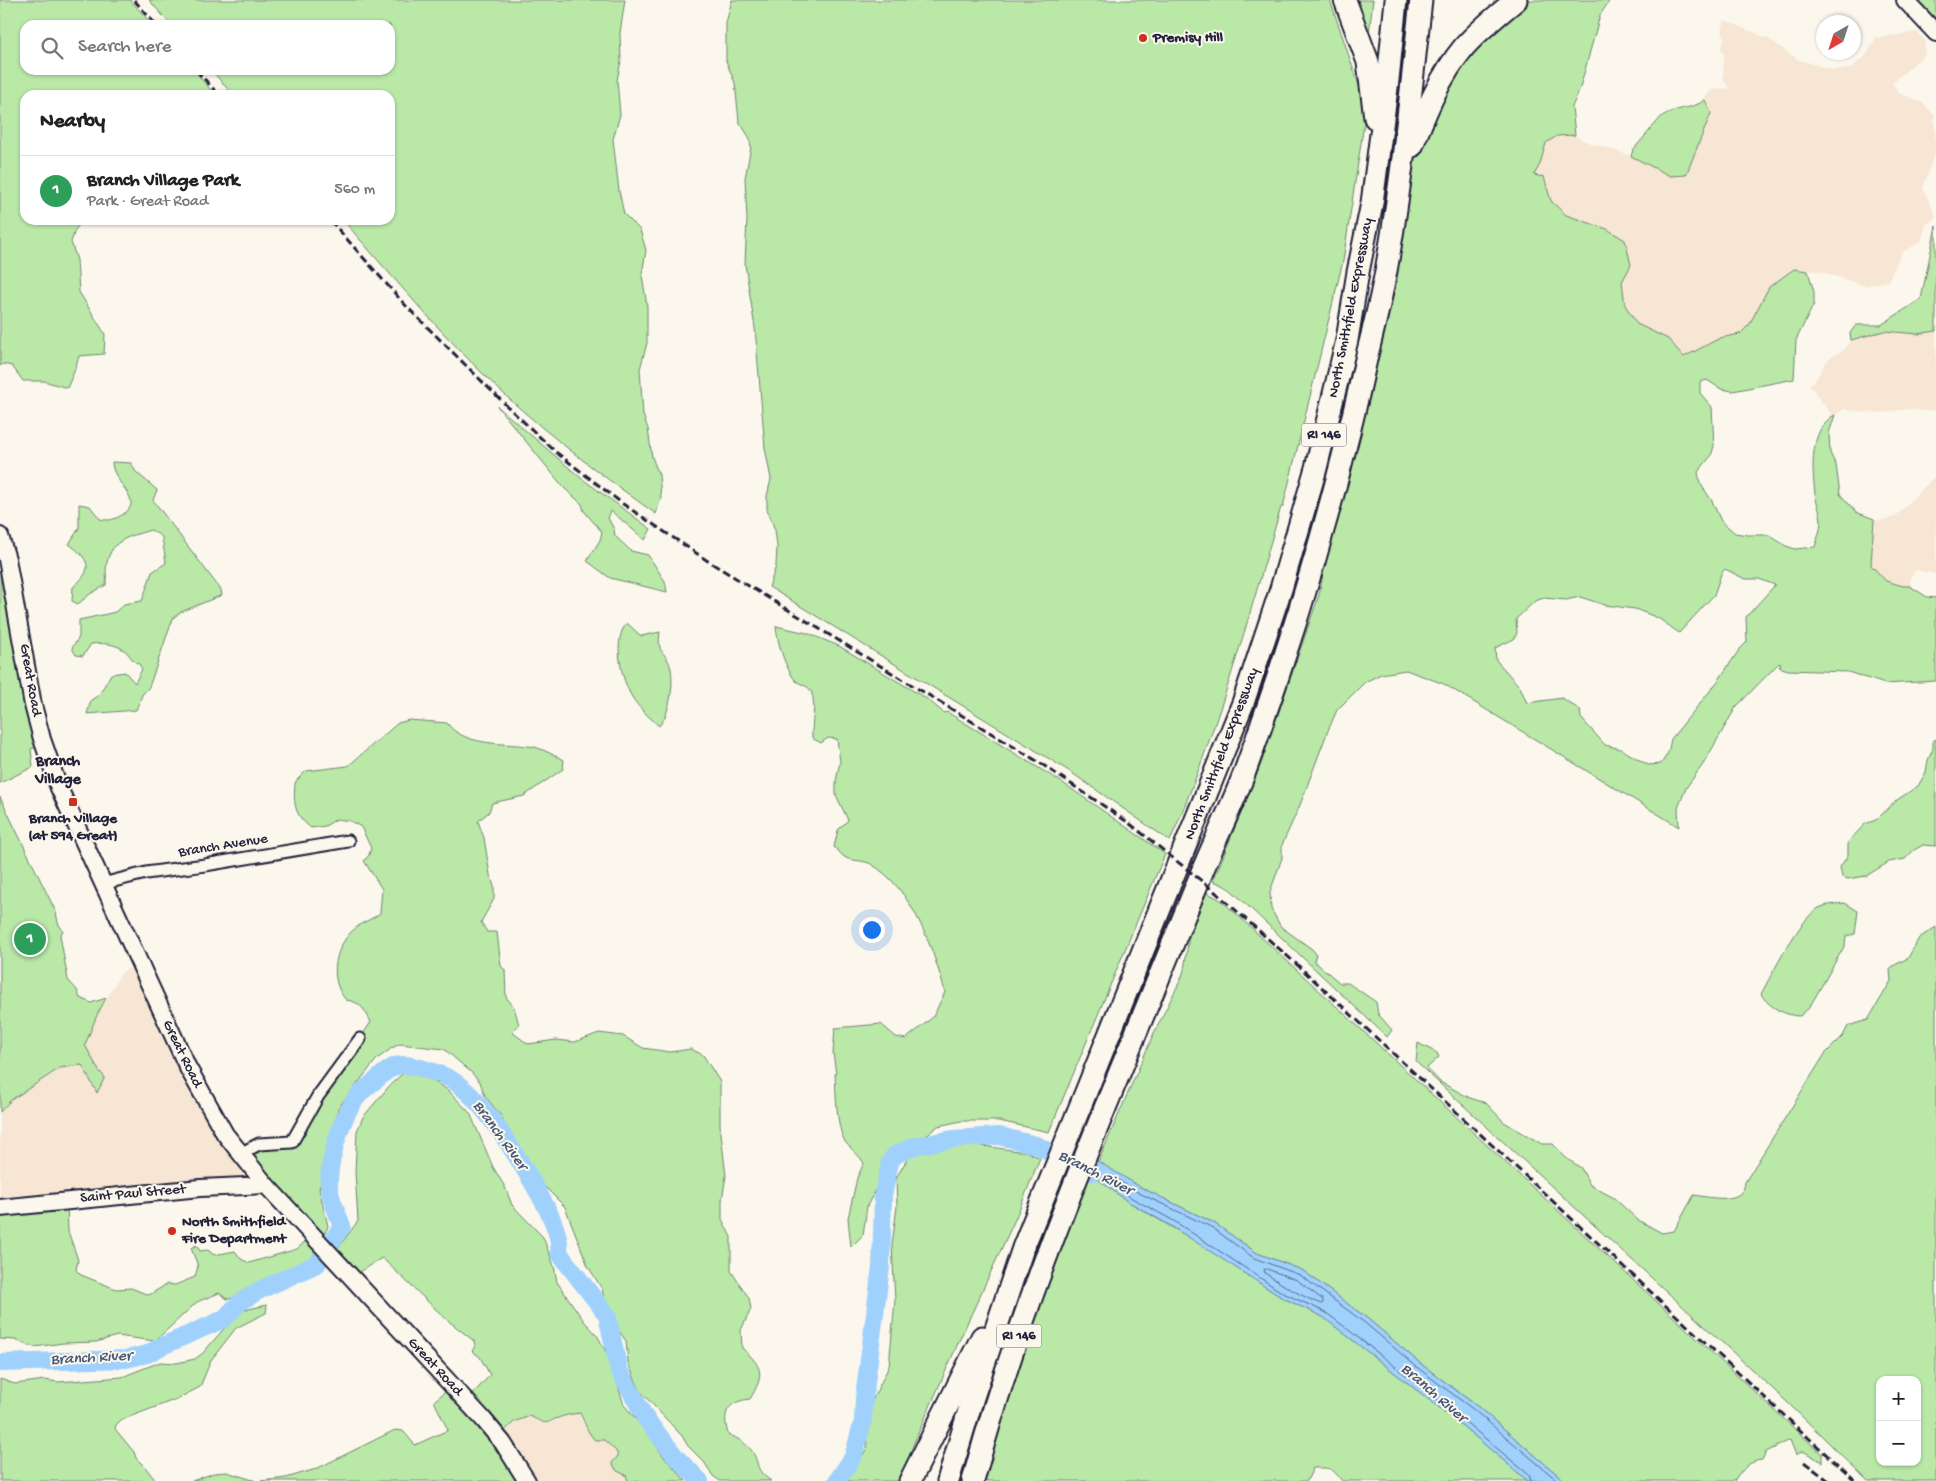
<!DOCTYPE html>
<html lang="en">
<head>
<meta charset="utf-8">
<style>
  :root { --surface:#fff; --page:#f6f6f6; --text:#222; --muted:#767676; --line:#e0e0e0; --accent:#7c3aed }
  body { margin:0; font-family:"Gochi Hand",sans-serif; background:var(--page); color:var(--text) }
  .controls { position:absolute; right:15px; bottom:15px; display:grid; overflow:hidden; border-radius:10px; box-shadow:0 1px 4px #0004 }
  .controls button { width:45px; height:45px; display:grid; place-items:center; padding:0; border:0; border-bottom:1px solid var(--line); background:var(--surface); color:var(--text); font:25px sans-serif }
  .compass { position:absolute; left:1816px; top:15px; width:45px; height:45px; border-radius:50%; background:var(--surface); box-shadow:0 1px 4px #0004; rotate:219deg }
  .you { position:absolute; left:871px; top:929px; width:18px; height:18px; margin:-12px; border:4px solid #fff; border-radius:50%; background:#1a73e8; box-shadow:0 0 0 8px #1a73e833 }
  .badge { display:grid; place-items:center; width:32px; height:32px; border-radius:50%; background:var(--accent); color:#fff; font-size:16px; font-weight:700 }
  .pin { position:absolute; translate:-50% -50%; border:2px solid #fff; box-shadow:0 1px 5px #0006 }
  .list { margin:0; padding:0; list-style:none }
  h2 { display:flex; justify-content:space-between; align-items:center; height:65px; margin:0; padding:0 20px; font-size:21px }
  h2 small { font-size:16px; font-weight:400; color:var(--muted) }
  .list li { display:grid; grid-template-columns:32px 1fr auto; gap:15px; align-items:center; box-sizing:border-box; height:70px; padding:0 20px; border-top:1px solid var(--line) }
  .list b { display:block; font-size:19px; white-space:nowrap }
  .list p { margin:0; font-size:16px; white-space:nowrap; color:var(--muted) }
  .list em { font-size:16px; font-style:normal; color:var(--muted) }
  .icon { flex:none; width:28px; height:28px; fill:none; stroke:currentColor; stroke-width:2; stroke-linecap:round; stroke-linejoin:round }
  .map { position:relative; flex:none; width:1936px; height:1481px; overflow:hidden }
  .search { position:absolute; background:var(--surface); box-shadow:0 1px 4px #0004; left:20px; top:20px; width:375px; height:55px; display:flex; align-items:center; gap:12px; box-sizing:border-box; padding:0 18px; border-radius:15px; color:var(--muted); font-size:19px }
  .panel { position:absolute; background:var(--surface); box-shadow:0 1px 4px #0004; left:20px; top:90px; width:375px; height:135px; border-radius:15px }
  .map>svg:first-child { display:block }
  .built { fill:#f6e6d3 }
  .green { fill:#b9e8a7; stroke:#6e8571; fill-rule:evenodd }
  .water { fill:#a0d1fd; stroke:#6e8baf }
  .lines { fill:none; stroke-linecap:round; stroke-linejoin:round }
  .shore { stroke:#546889; stroke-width:1 }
  .river { stroke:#a0d1fd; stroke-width:18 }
  .street-casing { stroke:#22223b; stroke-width:15 }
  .secondary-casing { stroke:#22223b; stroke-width:20 }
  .highway-casing { stroke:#22223b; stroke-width:25 }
  .street { stroke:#fbf7ec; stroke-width:11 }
  .secondary { stroke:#fbf7ec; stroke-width:16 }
  .highway { stroke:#fbf7ec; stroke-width:21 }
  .rail { stroke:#22223b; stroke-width:3; stroke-dasharray:8 4; stroke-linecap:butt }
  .poi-dot { fill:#c8321e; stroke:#fbf7ec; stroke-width:2 }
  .labels { text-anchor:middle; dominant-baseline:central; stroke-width:4; stroke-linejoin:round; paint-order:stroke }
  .shield { fill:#fbf7ec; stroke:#636270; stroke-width:1 }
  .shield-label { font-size:14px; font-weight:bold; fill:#22223b }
  .poi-label { font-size:15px; font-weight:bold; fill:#22223b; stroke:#fbf7ec; text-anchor:start }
  .street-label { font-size:15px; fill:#22223b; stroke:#fbf7ec }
  .neighbourhood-label { font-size:16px; font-weight:bold; fill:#22223b; stroke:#fbf7ec }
  .water-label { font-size:16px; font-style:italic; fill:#485775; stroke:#fbf7ec }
</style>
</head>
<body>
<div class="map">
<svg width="1936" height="1481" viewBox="0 0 1936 1481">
  <rect width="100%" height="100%" fill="#fbf7ec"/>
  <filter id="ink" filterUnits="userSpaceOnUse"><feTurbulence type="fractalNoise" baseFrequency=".02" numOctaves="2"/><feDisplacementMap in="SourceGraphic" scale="10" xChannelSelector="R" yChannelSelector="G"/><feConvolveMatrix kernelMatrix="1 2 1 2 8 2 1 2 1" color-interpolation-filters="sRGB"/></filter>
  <g filter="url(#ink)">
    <path class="built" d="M1725 20 1769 39 1797 59 1832 70 1850 69 1866 56 1876 38 1917 32 1925 41V54L1892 83 1899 93 1923 103 1934 115 1936 149 1923 188 1936 217 1926 225 1921 242 1902 252 1888 281 1865 286 1819 271 1793 269 1769 287 1749 325 1740 334 1720 338 1684 357 1668 339 1637 324 1625 305 1622 282 1631 265 1625 240 1607 229 1566 215 1551 201 1544 177 1534 174 1540 164 1546 143 1557 136 1575 135 1582 140 1631 156 1670 176 1711 113 1704 98 1711 90 1724 88V89L1729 88 1723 78 1724 55 1721 48 1725 37 1722 30Z
      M1884 331 1918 334 1936 331V410L1925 411 1909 409 1880 413 1853 411 1844 409 1833 417 1809 384 1814 382 1828 359 1844 350 1851 340Z
      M1936 475V574L1916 570 1910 578V586H1904L1886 581 1871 565 1874 519 1880 521 1895 517Z
      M143 963 193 1070 261 1178 0 1209V1112L11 1100 60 1068 82 1065 92 1085 99 1071 85 1045 97 1015 122 972Z
      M580 1413 583 1424 595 1440 604 1439 616 1451 618 1456 617 1471 626 1475 628 1481H528L501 1434 514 1422 530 1416 539 1422 546 1423H551L563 1416Z"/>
    <path class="green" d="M0 0H130L153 25H25V70H194L215 95H25V220H83L75 230 71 242 77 260 79 292 105 334 104 354 79 356 74 372 67 388 44 381H23L12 366 3 364 0 366Z
      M149 0H625L620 33 621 61 617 80 620 115 613 139 619 191 624 214 640 230 646 250 642 275 647 306V343L640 369 643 415 648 429 652 457 659 475 661 497 656 514C604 477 553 439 506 396 448 342 395 280 343 220H390V95H233L211 70H390V25H171Z
      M732 0H1330L1365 103V117L1343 261 1283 507H1281C1248 620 1217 733 1170 841L1069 771 769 587 776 566 777 546 775 530 767 509V496L771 479 765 448 755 328 745 264 747 219 745 178 751 147 749 137 739 121 735 83 726 61V23Z
      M1352 0H1373L1368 43Z
      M1516 0H1610L1600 15 1580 88 1572 107 1575 135 1557 136 1546 143 1540 164 1534 175 1544 177 1551 201 1566 215 1607 229 1625 240 1631 265 1622 282 1625 305 1637 324 1668 339 1684 357 1720 338 1740 334 1749 325 1769 287 1794 269 1808 271 1814 292V304L1796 340 1794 379 1733 391 1721 389 1707 380 1700 382V393L1712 407 1714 446 1711 456 1698 472 1700 483 1712 501 1721 521 1735 533 1747 535H1769L1786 546 1795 549 1815 547C1817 539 1821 529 1821 521 1821 512 1816 503 1815 494 1812 469 1809 428 1835 415L1829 433 1830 453 1836 465 1840 494 1856 512 1874 519 1871 565 1886 581 1903 586H1910L1927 597 1936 598V681L1885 684 1848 672 1788 670 1779 667 1781 664 1779 663 1736 707 1704 763 1686 788 1678 808 1679 827 1444 684 1406 670 1381 674 1365 682 1337 710 1327 733 1300 805 1282 845V858L1270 892 1271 909 1281 927 1312 949 1316 954 1314 961 1340 983H1348L1376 1002 1378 1014 1392 1030 1387 1037 1231 890 1221 884 1213 881 1261 764 1319 595 1333 522 1414 144 1426 107ZM1725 569 1745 579H1759L1775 585 1746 617 1747 642 1739 650 1718 681 1671 739 1668 753 1661 764 1648 765 1621 749 1605 745 1581 718 1580 710 1562 698 1527 703 1520 687 1496 660 1495 648 1514 639 1517 633 1516 619 1535 601 1544 598 1566 600 1580 597 1605 605 1635 609 1658 618 1679 633 1714 595 1721 574Z
      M1917 0H1936V30L1915 6Z
      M1705 100 1711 113 1686 175 1670 176 1631 156 1633 150 1662 116C1676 107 1691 110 1705 100Z
      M1936 226V331L1918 334 1884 331 1851 340 1850 333 1856 325H1881L1921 299Z
      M497 406 581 478 651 529 645 540 611 511 608 518 614 529 615 536 631 551 648 555 665 581 667 592 610 578 587 561 600 540 602 532 584 511 582 504 565 489Z
      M112 462 131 463 136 472 157 490 153 500 221 590 222 595 181 612 173 618 149 687 142 695 136 710 87 714 91 700 99 695 111 674 125 672 135 683 142 669 139 664C131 661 131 655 124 650 114 643 102 643 91 644L83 656 76 655 72 648 79 637V620L107 614 115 612 124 604 142 601 152 572 166 563 162 537 151 530C127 537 109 540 106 569 106 574 107 580 106 585L90 594 78 604 72 601 73 587C95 569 89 559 69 544L79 528V504L90 506 100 519C110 521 113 520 122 515 147 500 112 484 112 462Z
      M0 560 46 744 31 749 33 767 0 783Z
      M627 623 641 636 660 632C657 655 664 649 670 665 675 680 670 715 659 726 650 718 638 707 632 697 621 679 612 639 627 623Z
      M776 626 807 633 839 646 927 699 944 713 947 712 1060 781 1165 854 1049 1132 999 1121H961L938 1126 914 1145 889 1153 884 1159 877 1187 867 1206 863 1235 851 1247 848 1218 857 1178 864 1163C859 1155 852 1150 846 1143 836 1129 836 1092 835 1074H836L833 1053 835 1028 881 1024 896 1037 906 1039 933 1017 945 992C933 948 912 888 871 864 864 860 851 861 846 858 842 856 838 850 834 847L838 830 848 820 836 795V781L840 762 837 739 828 738 821 743 812 738C811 723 817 706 811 691 808 685 800 685 795 680 785 668 777 641 776 626Z
      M409 720 447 723C465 748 508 742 535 747 545 750 555 756 564 760L563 769 524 796 492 803 489 812 478 821 484 838 490 875 494 886V899L481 922 487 932H497L501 966 505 970 506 997 514 1007 519 1025 512 1032 528 1044 556 1040 575 1042 599 1033 623 1036 643 1048 670 1052 691 1049 703 1055 720 1082V1125L726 1176 722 1200V1219L731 1237V1271L749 1298 751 1309 741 1330 742 1348C763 1367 765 1374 750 1399 727 1402 722 1412 728 1434 737 1438 746 1443 752 1451 761 1465 753 1468 771 1481H720L713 1476 704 1462 688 1446 682 1436 640 1391 628 1363 626 1341 607 1314 602 1289 588 1266 565 1207 535 1177 521 1148 508 1132 501 1116 485 1096 480 1082 472 1073 444 1049 400 1044 392 1048 377 1059 338 1108 335 1132 319 1189 328 1226 321 1244 304 1268 295 1274 266 1286 253 1295 227 1299 219 1293 197 1302 155 1341 117 1336 96 1342 63 1343 34 1347 15 1340 0 1339V1209L67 1203 68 1231 78 1260 76 1270 81 1275 116 1289 131 1288 149 1295 167 1284 175 1285 195 1277 198 1266 191 1248 196 1245 200 1251 208 1250 214 1255 235 1251 241 1259 249 1263 297 1249 313 1234 245 1157 255 1147 290 1143 371 1022C364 1009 361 1002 346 1000 327 979 335 943 357 927 364 921 373 919 380 913L382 889 364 861 369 855 371 848 361 827 350 821 337 819 325 826 311 828C295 816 293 804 295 784L296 781 306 771 348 766 398 723Z
      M1936 739V846L1923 845 1914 850 1905 859 1889 862 1866 876 1848 879 1842 877 1840 867 1848 855V842L1865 824 1876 820 1897 800 1918 786 1926 772 1928 760 1933 749V741Z
      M0 797 56 912 58 923 63 931 60 935 68 980 77 990 80 998 91 1003 106 998 97 1015 85 1045 99 1071 104 1076V1079L97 1093 82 1065 60 1068 11 1100 0 1112Z
      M1204 891 1221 900 1822 1454V1462L1803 1451 1796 1455 1790 1440 1766 1452 1762 1460C1748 1461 1743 1470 1734 1481H1565L1477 1406 1421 1364 1368 1319 1302 1270 1257 1253 1214 1223 1142 1188 1098 1162 1154 1033 1181 979 1184 970 1192 915Z
      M1845 903 1858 911 1855 934 1846 936 1845 945 1809 1008 1800 1016C1786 1016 1768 1007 1761 994 1772 974 1800 918 1819 908 1827 904 1836 904 1845 903Z
      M1936 927V1481H1868L1786 1401 1416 1062 1418 1043 1437 1053 1439 1057 1427 1068 1440 1082 1470 1098 1486 1103 1504 1122 1542 1144H1553L1566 1158 1581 1168 1590 1185 1614 1198 1638 1220 1662 1233 1674 1231 1694 1195C1709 1197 1744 1206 1745 1182L1825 1054 1843 1036 1848 1026 1868 1020 1891 981 1890 970 1893 966 1908 958 1919 938ZM1880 1380H1917V1462H1880Z
      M410 1067 448 1090 470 1113 493 1167 505 1187 512 1205 543 1237 554 1266 557 1282 584 1321 597 1335 610 1359 624 1405 647 1432 664 1457 686 1481H628L626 1475 617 1471 612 1463 618 1456 616 1451 604 1440H595C587 1432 585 1423 580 1413 575 1414 569 1414 564 1416 545 1421 551 1428 530 1416L514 1422 501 1434 528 1481H261L286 1478 316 1469 395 1430 403 1431 415 1445 448 1430 434 1401 454 1384 470 1397 490 1375 480 1357 472 1351 475 1346 474 1341 446 1319 382 1258C372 1264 363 1269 354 1277L335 1252 358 1221 355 1171 357 1131 363 1117 391 1084Z
      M970 1144 1018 1151H1025L1040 1158 1017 1215 959 1341 913 1445 901 1481H846L867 1448 866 1429 871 1403 889 1366 895 1300 892 1245 897 1206 896 1178 912 1151 922 1147Z
      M1089 1175 1099 1180 1127 1201 1192 1239 1281 1297 1323 1317 1459 1423 1528 1481H1342C1331 1467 1331 1468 1313 1468L1307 1481H984L1000 1424 1058 1247Z
      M267 1305 266 1313 236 1328 211 1360 200 1387 177 1399 121 1420 116 1425 115 1429 134 1452 136 1458 145 1467 156 1481H0V1379L15 1384 45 1380 58 1382 122 1377 160 1362 177 1363 195 1359 203 1353 239 1311Z
      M227 1472 256 1481H192L214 1473Z"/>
    <path class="water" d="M1089 1156 1142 1188 1214 1223 1257 1253 1302 1270 1368 1319 1421 1364 1477 1406 1565 1481H1528L1459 1423 1323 1317 1281 1297 1171 1226 1127 1201 1099 1180 1089 1175Z"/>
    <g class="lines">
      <path class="shore" d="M1267 1269 1297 1280 1323 1300V1303L1321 1304C1301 1296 1283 1285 1265 1273L1264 1270Z
        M1531 1481 1529 1475 1462 1419 1341 1324 1325 1312 1283 1293 1174 1221 1130 1197 1107 1179V1176L1110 1175 1139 1193 1211 1227 1254 1258 1300 1275 1365 1323 1418 1368 1474 1410 1558 1481"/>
      <path class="river" d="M0 1363 126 1359 147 1354 160 1347 224 1319 239 1303 258 1291 317 1264 342 1226C338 1214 330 1199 329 1187 328 1160 342 1114 359 1095 364 1089 371 1084 376 1080 384 1073 392 1065 402 1065 413 1064 446 1075 455 1082 483 1101 514 1151 531 1180 542 1199 562 1231 559 1253L607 1315 619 1370 646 1419 676 1457 700 1481
        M837 1481 853 1457 863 1421 864 1398 881 1267 883 1196 890 1162 895 1155 914 1146 953 1139 999 1136 1036 1145 1093 1172"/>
      <defs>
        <path id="street" d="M102 884 146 873 205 865 348 841
          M240 1154 259 1144 292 1142 318 1096 360 1039"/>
        <path id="secondary" d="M1905 0 1936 33
          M0 536 7 559 33 705 42 739 59 788 188 1068 225 1134 266 1185 483 1419 503 1443 527 1481
          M0 1208 200 1188 266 1185"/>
        <path id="highway" d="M1345 0 1368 62 1375 118
          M1412 146C1426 111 1440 76 1464 47 1480 29 1498 15 1516 0
          M910 1481 982 1337
          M948 1481 973 1397 1023 1248 1243 703 1281 589 1316 468 1347 340 1358 272 1372 203 1388 80 1396 0
          M973 1481C1030 1270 1123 1070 1204 867 1217 836 1232 806 1244 774 1294 637 1336 498 1367 355 1374 327 1381 299 1386 271 1402 181 1411 91 1421 0"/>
      </defs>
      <use href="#street" class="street-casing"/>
      <use href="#secondary" class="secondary-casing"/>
      <use href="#highway" class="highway-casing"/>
      <use href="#street" class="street"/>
      <use href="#secondary" class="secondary"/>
      <use href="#highway" class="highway"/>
      <path class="rail" d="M134 0 156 25
        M196 70 219 95
        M330 220 407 307 512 411 557 453 623 504 711 563 1037 761 1086 794 1129 823 1213 890 1303 970 1855 1481
        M1804 1462 1829 1481"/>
    </g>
  </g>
  <g class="poi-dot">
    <circle cx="1143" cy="38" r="5"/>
    <rect x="68" y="797" width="10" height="10" rx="2.5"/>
    <circle cx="172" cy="1231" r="5"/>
  </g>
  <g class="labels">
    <g class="shield">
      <rect x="1301.5" y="423.5" width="45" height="23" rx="4"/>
      <rect x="996.5" y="1324.5" width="45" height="23" rx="4"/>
    </g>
    <g class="shield-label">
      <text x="1324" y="435">RI 146</text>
      <text x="1019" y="1336">RI 146</text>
    </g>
    <g class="poi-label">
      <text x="1153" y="38">Premisy Hill</text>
      <text x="73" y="819" text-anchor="middle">Branch Village<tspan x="73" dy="17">(at 594 Great)</tspan></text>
      <text x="182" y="1222">North Smithfield<tspan x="182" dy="17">Fire Department</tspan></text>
    </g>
    <g class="street-label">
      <text transform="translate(1351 308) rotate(-79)">North Smithfield Expressway</text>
      <text transform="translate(30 680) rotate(80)">Great Road</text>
      <text transform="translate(1222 754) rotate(-69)">North Smithfield Expressway</text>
      <text transform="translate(223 846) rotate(-9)">Branch Avenue</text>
      <text transform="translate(182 1054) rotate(64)">Great Road</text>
      <text transform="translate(133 1194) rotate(-5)">Saint Paul Street</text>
      <text transform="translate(435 1367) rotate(47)">Great Road</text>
    </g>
    <g class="neighbourhood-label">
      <text x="58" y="762">Branch<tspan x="58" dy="18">Village</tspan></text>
    </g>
    <g class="water-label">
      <text transform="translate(499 1136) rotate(54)">Branch River</text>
      <text transform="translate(1095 1174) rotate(27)">Branch River</text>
      <text transform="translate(91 1359) rotate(-3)">Branch River</text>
      <text transform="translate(1433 1394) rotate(41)">Branch River</text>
    </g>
  </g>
</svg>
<div class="controls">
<button>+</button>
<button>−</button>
</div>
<svg class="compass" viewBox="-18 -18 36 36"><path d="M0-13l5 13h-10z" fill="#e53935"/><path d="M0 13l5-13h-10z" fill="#767676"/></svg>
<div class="you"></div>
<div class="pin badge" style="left:30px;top:939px;background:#2e9e5b">1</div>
<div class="search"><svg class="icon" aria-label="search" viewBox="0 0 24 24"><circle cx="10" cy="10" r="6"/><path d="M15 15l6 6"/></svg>Search here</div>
<section class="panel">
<h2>Nearby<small></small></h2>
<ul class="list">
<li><span class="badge" style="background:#2e9e5b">1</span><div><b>Branch Village Park</b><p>Park · Great Road</p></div><em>560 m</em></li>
</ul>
</section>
</div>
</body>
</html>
